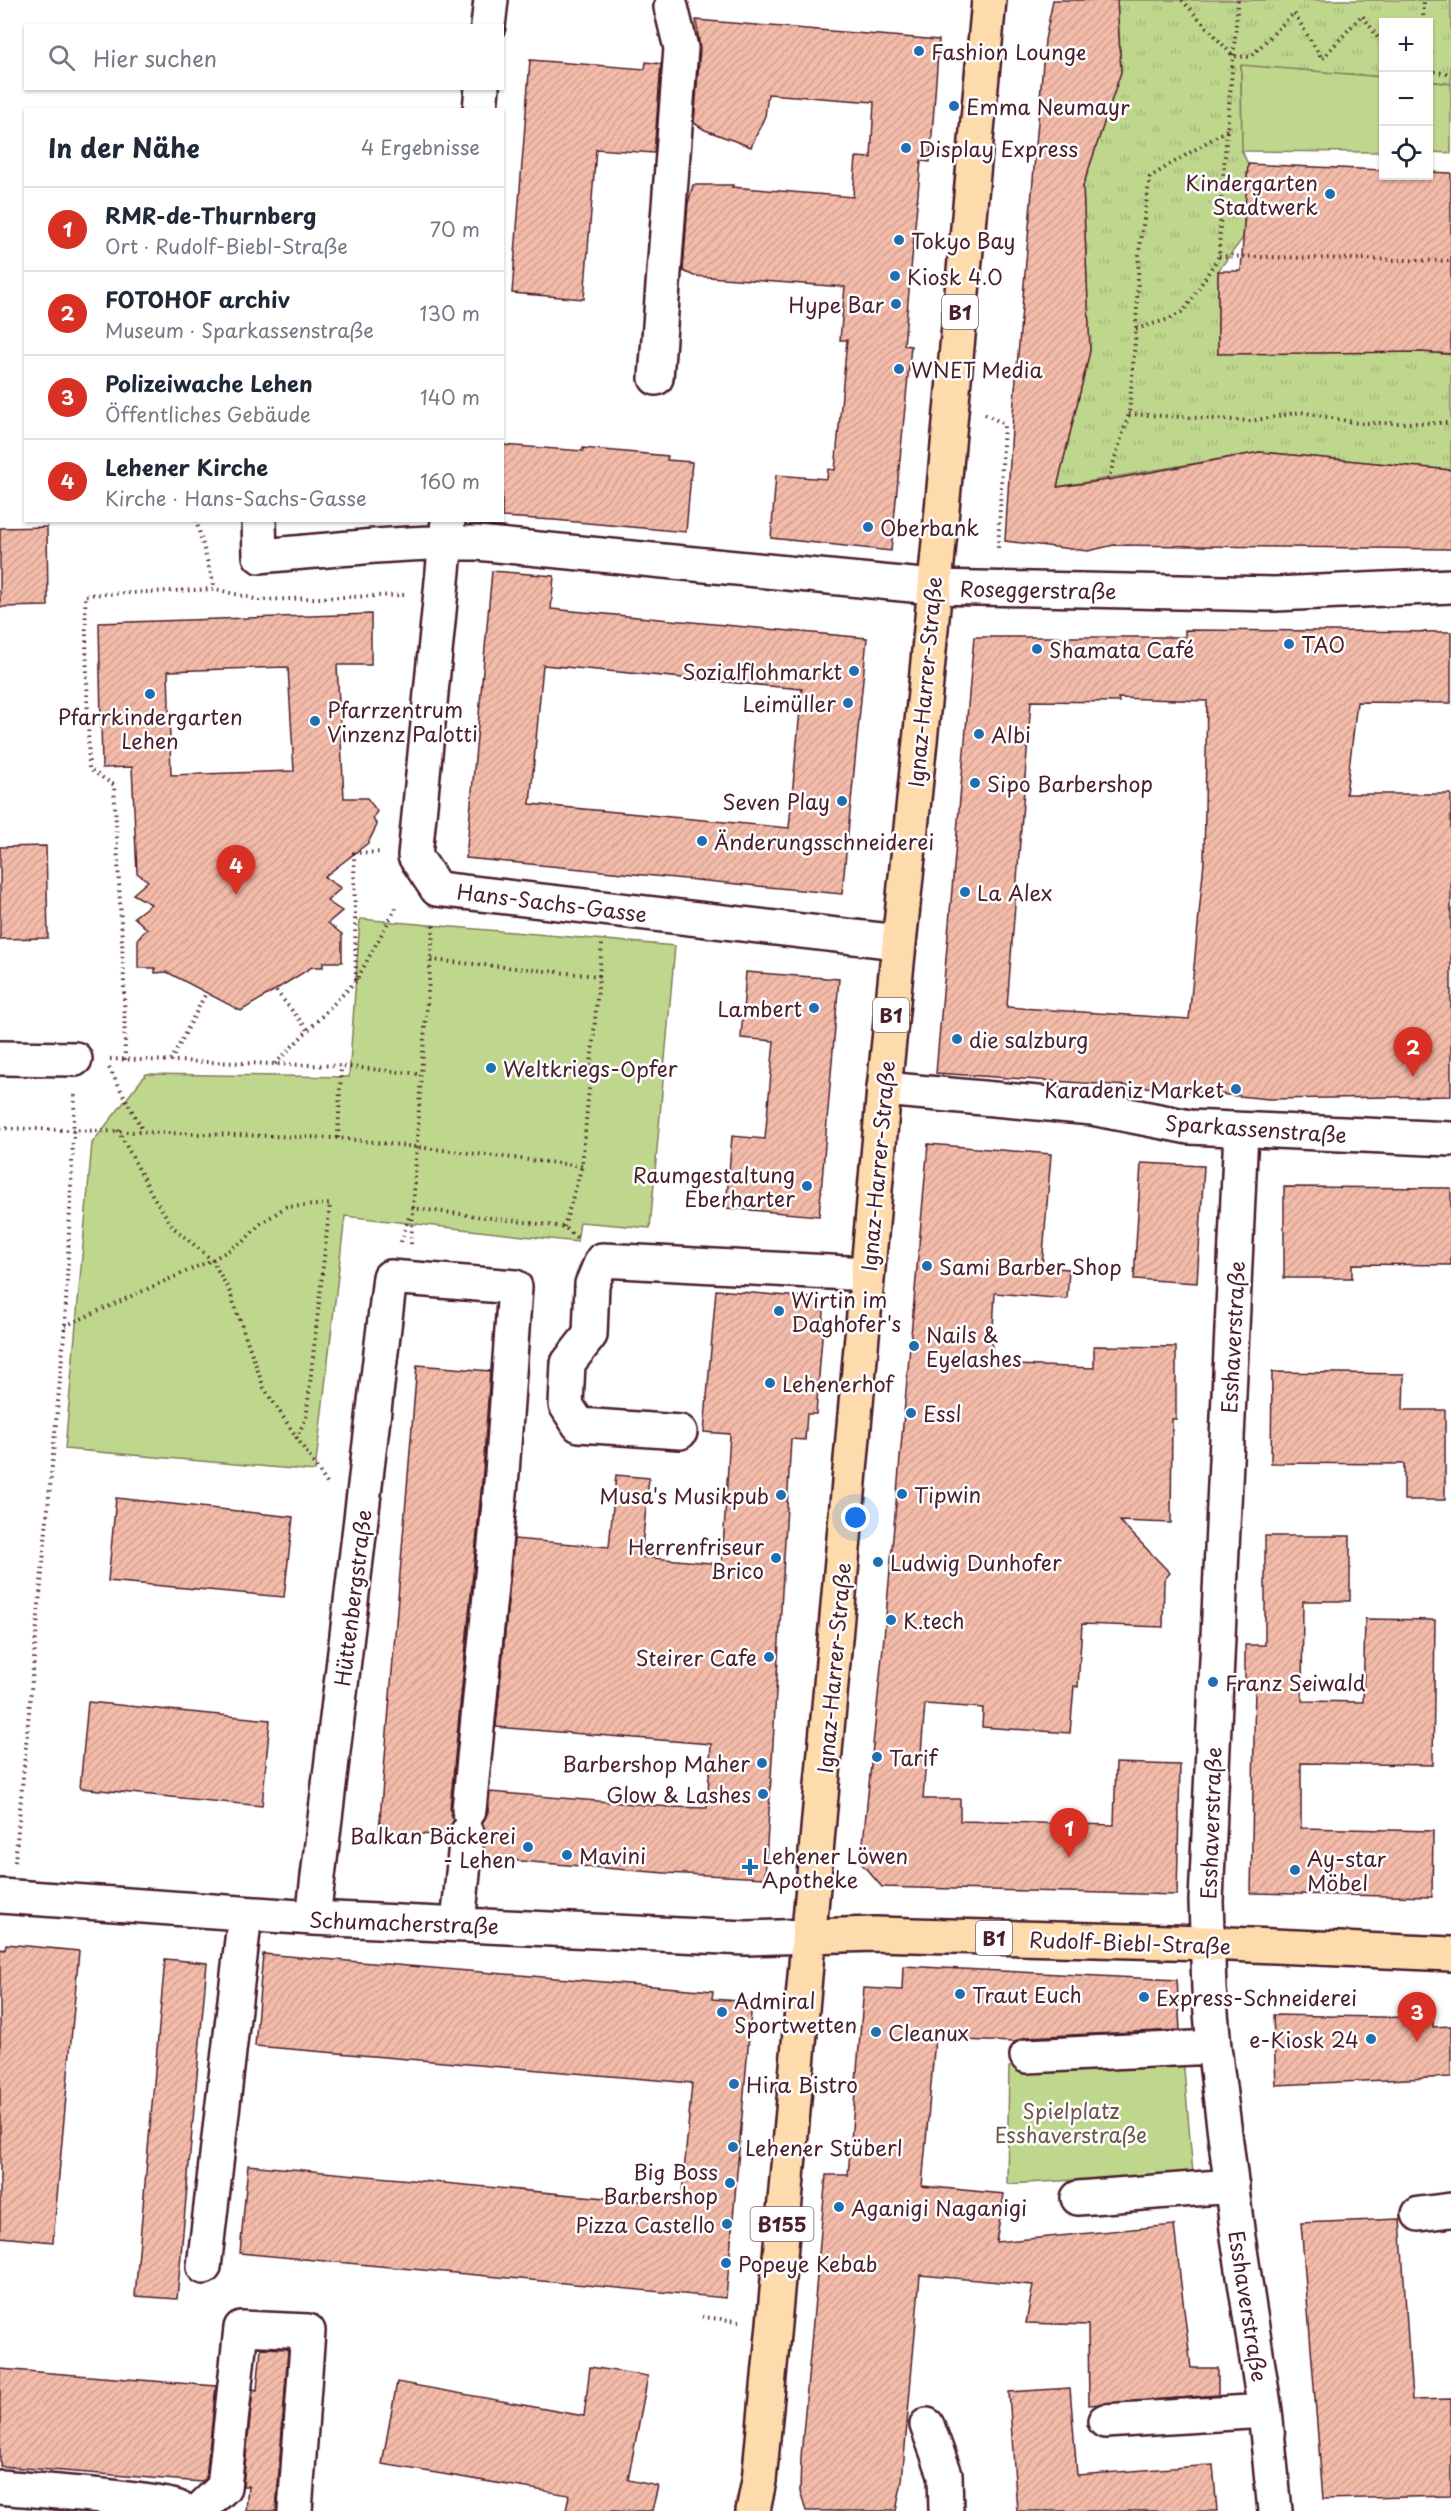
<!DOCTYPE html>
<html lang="de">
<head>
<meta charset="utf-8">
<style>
  :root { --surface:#fff; --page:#f6f6f7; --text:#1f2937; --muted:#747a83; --line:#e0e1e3; --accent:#d93025 }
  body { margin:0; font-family:"Playpen Sans",sans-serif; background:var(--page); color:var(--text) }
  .controls { position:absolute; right:18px; top:18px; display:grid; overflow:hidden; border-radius:0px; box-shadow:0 2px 4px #0004 }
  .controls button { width:54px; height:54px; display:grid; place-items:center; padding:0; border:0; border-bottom:2px solid var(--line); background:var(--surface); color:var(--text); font:30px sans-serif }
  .you { position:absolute; left:856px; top:1518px; width:21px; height:21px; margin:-15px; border:4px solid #fff; border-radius:50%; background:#1a73e8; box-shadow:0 0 0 9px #1a73e833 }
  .badge { display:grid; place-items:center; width:39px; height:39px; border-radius:50%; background:var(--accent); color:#fff; font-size:20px; font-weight:700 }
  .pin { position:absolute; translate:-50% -50px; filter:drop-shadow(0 2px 3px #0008) }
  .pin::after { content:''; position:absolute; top:32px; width:21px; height:18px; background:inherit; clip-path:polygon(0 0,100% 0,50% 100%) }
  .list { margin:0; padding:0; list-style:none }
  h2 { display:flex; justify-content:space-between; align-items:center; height:78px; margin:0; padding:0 24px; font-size:26px }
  h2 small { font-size:20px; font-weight:400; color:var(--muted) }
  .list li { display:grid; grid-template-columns:39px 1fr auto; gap:18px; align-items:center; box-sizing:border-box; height:84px; padding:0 24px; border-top:2px solid var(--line) }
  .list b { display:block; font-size:22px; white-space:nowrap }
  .list p { margin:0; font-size:20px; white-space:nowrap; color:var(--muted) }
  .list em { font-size:20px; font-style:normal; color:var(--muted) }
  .icon { flex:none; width:33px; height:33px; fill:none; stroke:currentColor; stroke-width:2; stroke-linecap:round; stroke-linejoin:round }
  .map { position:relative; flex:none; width:1451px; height:2511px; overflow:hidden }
  .search { position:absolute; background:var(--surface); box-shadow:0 2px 4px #0004; left:24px; top:24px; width:480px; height:66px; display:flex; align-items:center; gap:15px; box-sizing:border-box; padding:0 21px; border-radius:0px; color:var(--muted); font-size:22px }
  .panel { position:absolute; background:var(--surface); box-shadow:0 2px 4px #0004; left:24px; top:108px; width:480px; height:414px; border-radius:0px }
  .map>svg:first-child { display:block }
  .grass { fill:url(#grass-tufts); stroke:#847b5c; stroke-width:1.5 }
  .green { fill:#bfd78d; stroke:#847b5c; stroke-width:1.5 }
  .building { fill:url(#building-hatch); stroke:#4a1f2b; stroke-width:1.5; fill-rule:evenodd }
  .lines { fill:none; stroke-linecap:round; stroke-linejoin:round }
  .minor-casing { stroke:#4a1f2b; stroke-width:38 }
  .major-casing { stroke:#4a1f2b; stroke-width:38 }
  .path { stroke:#4a1f2b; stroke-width:4; stroke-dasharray:1.5 4.5; stroke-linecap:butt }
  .minor { stroke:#fff; stroke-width:33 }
  .major { stroke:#fedbac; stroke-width:33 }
  .poi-dot { fill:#1f6fb2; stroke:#fff; stroke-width:2 }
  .labels { text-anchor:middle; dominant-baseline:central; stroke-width:5; stroke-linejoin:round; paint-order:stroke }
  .shield { fill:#fff; stroke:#80626b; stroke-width:1.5 }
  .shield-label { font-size:20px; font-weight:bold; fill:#4a1f2b }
  .poi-label { font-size:21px; fill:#4a1f2b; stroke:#fff; text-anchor:start }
  .street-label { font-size:21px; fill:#4a1f2b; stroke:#fff }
  .park-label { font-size:21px; fill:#6d5648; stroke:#fff }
</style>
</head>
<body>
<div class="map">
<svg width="1451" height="2511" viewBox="0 0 1451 2511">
  <defs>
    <pattern id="grass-tufts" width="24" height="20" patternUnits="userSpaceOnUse" patternTransform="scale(1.5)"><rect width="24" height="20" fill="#bfd78d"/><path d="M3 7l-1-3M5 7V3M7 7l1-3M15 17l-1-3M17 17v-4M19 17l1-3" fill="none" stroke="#a6b87a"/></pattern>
    <pattern id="building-hatch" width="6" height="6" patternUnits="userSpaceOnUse" patternTransform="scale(1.5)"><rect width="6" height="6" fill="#f3bba9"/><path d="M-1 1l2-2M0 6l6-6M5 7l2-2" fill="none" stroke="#d2a092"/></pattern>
  </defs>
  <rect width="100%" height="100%" fill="#fff"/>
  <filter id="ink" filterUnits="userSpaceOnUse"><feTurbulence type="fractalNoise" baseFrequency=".0167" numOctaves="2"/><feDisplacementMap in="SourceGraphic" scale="12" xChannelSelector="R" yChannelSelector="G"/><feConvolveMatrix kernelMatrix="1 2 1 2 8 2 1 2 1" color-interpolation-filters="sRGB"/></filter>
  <g filter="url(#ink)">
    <path class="grass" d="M1117 0H1451V84L1429 81 1428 22H1384L1383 77 1241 66 1242 151 1248 164 1243 238 1218 271V353L1422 352 1451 355V470L1260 452 1057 487 1090 351 1083 186 1121 72Z"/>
    <path class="green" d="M1241 65 1383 77V152L1242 151Z
      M1428 81 1451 84V153L1429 152Z
      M360 919 675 946 650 1228 580 1222 577 1242 345 1216 315 1471 65 1449 92 1143 146 1074 349 1077Z
      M1183 2058 1193 2173 1007 2184 1009 2067Z"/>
    <path class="building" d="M1053 0H1117L1121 72 1083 186 1090 351 1057 487 1108 480 1260 452 1451 470V549L1114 545 1088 551 1005 541 1013 413 1045 40Z
      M696 20 939 40 930 162 921 161 904 345 911 346 891 551 771 538 776 475 827 479 828 469 835 470 847 340H840L845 287 694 276 683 271 688 203 693 185H733L732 187 853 197 856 157 871 158 874 102 768 94 765 116 751 147 705 130 694 123 700 49Z
      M530 60 645 69 646 62 661 64 654 153 596 149 584 299 512 293Z
      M1248 164 1383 170V176H1428V172L1451 173V354L1422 352 1218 354V271H1241Z
      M502 445 583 451V448L668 456 667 460 692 462 686 532 554 520 502 517Z
      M47 527 48 606 0 607V528Z
      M492 571 554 576 551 609 867 638 842 894 466 858ZM543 665 802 689 789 828 530 804Z
      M371 614V665H337L344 798H367L377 811 373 819 377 825 368 843 324 877 341 888 327 901 342 911 328 923 342 934V962H323V967H312L241 1011 167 972 155 973V968H138V938L147 929 134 917 151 904 133 894 148 881 137 873 132 767 102 768 99 623ZM288 667 294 771 171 775 168 671Z
      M1185 630 1451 632V703L1357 702 1346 794H1451V1096L1269 1099 1158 1088 936 1073 974 637H1185ZM1118 698 1207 701 1204 862 1189 1019 1007 1007 1031 701 1119 702Z
      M46 846 48 938 0 939V847Z
      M746 972 839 979 819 1216 726 1208 732 1136 765 1139 774 1041 741 1038Z
      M928 1144 1051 1154 1042 1267 1069 1269 1067 1299 995 1293 991 1364 1094 1368V1346L1176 1347V1419H1172L1171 1523 1120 1521 1170 1573 1164 1580 1163 1627 1082 1624 1078 1687 1074 1686 1070 1733 982 1727 983 1708 925 1704 921 1753 926 1758 923 1799H960V1821L1114 1825 1116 1763 1180 1765 1177 1895 882 1887 861 1863 885 1627Z
      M1141 1163 1204 1166 1197 1283 1134 1279Z
      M1284 1187 1451 1188V1265L1352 1264V1278H1284Z
      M716 1290 825 1299 816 1414H807L805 1440 791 1439 765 1878 665 1873 483 1858 486 1834 482 1823 488 1812 490 1792 670 1807 707 1808 711 1744 496 1727 514 1539 609 1547 616 1475 649 1478 641 1557 722 1564 730 1434 704 1432Z
      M417 1365 490 1371 483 1471 450 1808 454 1820 448 1836 379 1831Z
      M1272 1372 1404 1374 1403 1410H1445V1500H1404V1464L1271 1463Z
      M116 1498 293 1517 284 1597 108 1581Z
      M1265 1536H1350V1601H1303L1302 1701 1363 1702 1365 1619 1435 1620 1433 1765 1301 1763V1828L1433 1831 1432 1897 1251 1893 1255 1687H1245V1645H1265Z
      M88 1702 270 1720 262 1806 80 1788Z
      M6 1944 79 1951 53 2242 0 2237V1949L5 1950Z
      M263 1954 713 1991 712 1999 752 2002 726 2298 240 2253 248 2165 681 2205 692 2083 255 2046Z
      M165 1959 207 1963 177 2299 135 2296Z
      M903 1966 1177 1980 1180 2030 1026 2037 1015 2042 935 2039 922 2186 1004 2194 996 2242 1174 2225 1191 2368H1218V2395L1089 2405 1088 2325 1026 2323 1033 2285 920 2275 902 2481 896 2511H806L800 2492 801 2457 826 2175H848L864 1988 902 1990Z
      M1273 2015 1433 2018V2027L1451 2026V2077L1276 2085Z
      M1400 2219 1412 2400 1451 2399V2496L1323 2499 1301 2223Z
      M261 2348 288 2349 276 2511H246L248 2486H243L253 2389 257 2390Z
      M590 2367 648 2376 628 2480 658 2486 652 2511H566L569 2495 382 2464 397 2382 584 2416Z
      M0 2369 216 2386 206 2478 202 2482 0 2466Z
      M1070 2388 1077 2475 1213 2465 1217 2511H1017L1009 2392Z"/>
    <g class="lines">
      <defs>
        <path id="minor" d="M488 26 491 0
          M480 110 482 88
          M656 378 681 48 671 7
          M259 520 260 556C332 550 405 541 477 543L933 587 1275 594 1451 586
          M448 520 415 856 437 889 898 942
          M0 1058 75 1059
          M884 1089 1092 1108 1189 1127 1451 1139
          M1241 1131 1206 1901 1209 1989 1214 2047 1238 2237 1265 2411 1275 2511
          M680 1432 579 1425 566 1405 568 1363 590 1335 592 1284 602 1260 867 1274
          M0 1896 313 1918 746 1938 809 1936
          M313 1918 390 1277 515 1287 502 1473 469 1810
          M458 1924 467 1833
          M1027 2056 1214 2047
          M1078 2198 1232 2186
          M1419 2214 1451 2210
          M204 2267 245 1914
          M1105 2421 1265 2411
          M927 2425 945 2474 946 2511
          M0 2487C28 2490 171 2499 185 2511
          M199 2511 224 2487 241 2328 308 2331 295 2511"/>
        <path id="major" d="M809 1936 875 1934 1207 1943 1451 1954
          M753 2511 759 2481 774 2324 884 1089 926 683 989 0"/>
      </defs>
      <use href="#minor" class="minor-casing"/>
      <use href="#major" class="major-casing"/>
      <path class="path" d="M1182 0 1233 56 1250 57 1294 13 1322 59 1362 15 1384 46
        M1423 22 1424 0
        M1428 71 1451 74
        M1219 256 1451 261
        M1136 329 1169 319 1184 311 1219 256 1221 202 1238 0
        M985 414 1004 424 998 549
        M1129 414 1251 421 1301 412 1358 423H1451
        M1108 480 1129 414 1136 329 1139 253 1150 177 1227 130
        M196 520 215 589
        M599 976 602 944
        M356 980 354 853 382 852
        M276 991 308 1030
        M110 1059 341 1066 421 1074
        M125 1060 124 980 114 785 89 769 85 595 215 589 259 600 404 595
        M171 1061 206 993
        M275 1064 356 981 398 904
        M109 1068 143 1131
        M0 1128 338 1138 582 1166 599 976 431 960
        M118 1130 154 1198 174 1228 212 1260 229 1290 264 1388 328 1485
        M338 1138 341 1066
        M412 1208 564 1227 577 1238
        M564 1227 582 1166
        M401 1242 410 1214
        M411 1244 421 1074 434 922
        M65 1326 212 1260 244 1241 260 1224 286 1207 330 1204 306 1419 296 1438
        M15 1862 65 1326 75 1092
        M702 2317 740 2321"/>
      <use href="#minor" class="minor"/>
      <use href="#major" class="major"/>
    </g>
  </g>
  <g class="poi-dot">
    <circle cx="919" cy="51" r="6"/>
    <circle cx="954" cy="106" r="6"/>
    <circle cx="906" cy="148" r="6"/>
    <circle cx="1330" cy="194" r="6"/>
    <circle cx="899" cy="240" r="6"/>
    <circle cx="895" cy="276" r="6"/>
    <circle cx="896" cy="304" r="6"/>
    <circle cx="899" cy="369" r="6"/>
    <circle cx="868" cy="527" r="6"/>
    <circle cx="1289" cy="644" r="6"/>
    <circle cx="1037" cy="649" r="6"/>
    <circle cx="854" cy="671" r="6"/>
    <circle cx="150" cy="694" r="6"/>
    <circle cx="848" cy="703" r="6"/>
    <circle cx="315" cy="721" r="6"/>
    <circle cx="979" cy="734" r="6"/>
    <circle cx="975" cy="783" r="6"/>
    <circle cx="842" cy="801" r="6"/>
    <circle cx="702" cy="841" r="6"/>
    <circle cx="965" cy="892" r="6"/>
    <circle cx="814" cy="1008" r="6"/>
    <circle cx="957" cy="1039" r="6"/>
    <circle cx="491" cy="1068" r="6"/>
    <circle cx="1236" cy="1089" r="6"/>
    <circle cx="807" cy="1186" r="6"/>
    <circle cx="927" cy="1266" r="6"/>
    <circle cx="779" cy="1311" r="6"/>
    <circle cx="914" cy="1346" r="6"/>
    <circle cx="770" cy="1383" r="6"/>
    <circle cx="911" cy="1413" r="6"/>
    <circle cx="902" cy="1494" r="6"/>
    <circle cx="781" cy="1495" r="6"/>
    <circle cx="776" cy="1558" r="6"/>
    <circle cx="878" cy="1562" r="6"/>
    <circle cx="891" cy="1620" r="6"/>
    <circle cx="769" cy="1657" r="6"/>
    <circle cx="1213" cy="1682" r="6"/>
    <circle cx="877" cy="1757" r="6"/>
    <circle cx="762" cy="1763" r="6"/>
    <circle cx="763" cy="1794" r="6"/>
    <circle cx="528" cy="1847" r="6"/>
    <circle cx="567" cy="1855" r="6"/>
    <path d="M747 1858h6v6h6v6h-6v6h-6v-6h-6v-6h6z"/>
    <circle cx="1295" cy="1870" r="6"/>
    <circle cx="960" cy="1994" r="6"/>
    <circle cx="1144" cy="1997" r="6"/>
    <circle cx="722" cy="2012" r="6"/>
    <circle cx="876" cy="2032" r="6"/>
    <circle cx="1371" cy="2039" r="6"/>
    <circle cx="734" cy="2084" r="6"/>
    <circle cx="733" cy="2147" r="6"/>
    <circle cx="730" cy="2183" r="6"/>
    <circle cx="839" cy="2207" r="6"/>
    <circle cx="727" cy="2224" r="6"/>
    <circle cx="726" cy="2263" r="6"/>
  </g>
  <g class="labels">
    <g class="shield">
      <rect x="942" y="295" width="36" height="34" rx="4.5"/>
      <rect x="873" y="998" width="36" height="34" rx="4.5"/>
      <rect x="976" y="1921" width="36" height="34" rx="4.5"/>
      <rect x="750.5" y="2207" width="63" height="34" rx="4.5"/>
    </g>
    <g class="shield-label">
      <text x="960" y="312">B1</text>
      <text x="891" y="1015">B1</text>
      <text x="994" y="1938">B1</text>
      <text x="782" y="2224">B155</text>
    </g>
    <g class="poi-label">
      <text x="931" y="51">Fashion Lounge</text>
      <text x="966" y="106">Emma Neumayr</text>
      <text x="918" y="148">Display Express</text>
      <text x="1318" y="182" text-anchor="end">Kindergarten<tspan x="1318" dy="24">Stadtwerk</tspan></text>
      <text x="911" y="240">Tokyo Bay</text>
      <text x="907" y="276">Kiosk 4.0</text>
      <text x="884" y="304" text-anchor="end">Hype Bar</text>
      <text x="911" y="369">WNET Media</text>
      <text x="880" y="527">Oberbank</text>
      <text x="1301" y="644">TAO</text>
      <text x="1049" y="649">Shamata Café</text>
      <text x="842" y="671" text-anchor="end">Sozialflohmarkt</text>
      <text x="836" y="703" text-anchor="end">Leimüller</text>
      <text x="327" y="709">Pfarrzentrum<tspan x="327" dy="24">Vinzenz Palotti</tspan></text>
      <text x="150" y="716" text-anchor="middle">Pfarrkindergarten<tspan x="150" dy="24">Lehen</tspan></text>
      <text x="991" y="734">Albi</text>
      <text x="987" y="783">Sipo Barbershop</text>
      <text x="830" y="801" text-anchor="end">Seven Play</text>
      <text x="714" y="841">Änderungsschneiderei</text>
      <text x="977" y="892">La Alex</text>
      <text x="802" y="1008" text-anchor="end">Lambert</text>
      <text x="969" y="1039">die salzburg</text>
      <text x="503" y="1068">Weltkriegs-Opfer</text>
      <text x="1224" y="1089" text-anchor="end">Karadeniz Market</text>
      <text x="795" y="1174" text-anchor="end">Raumgestaltung<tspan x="795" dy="24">Eberharter</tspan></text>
      <text x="939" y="1266">Sami Barber Shop</text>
      <text x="791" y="1299">Wirtin im<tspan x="791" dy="24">Daghofer's</tspan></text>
      <text x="926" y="1334">Nails &amp;<tspan x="926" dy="24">Eyelashes</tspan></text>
      <text x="782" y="1383">Lehenerhof</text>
      <text x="923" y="1413">Essl</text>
      <text x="914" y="1494">Tipwin</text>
      <text x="769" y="1495" text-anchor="end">Musa's Musikpub</text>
      <text x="764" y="1546" text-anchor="end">Herrenfriseur<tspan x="764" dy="24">Brico</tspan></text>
      <text x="890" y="1562">Ludwig Dunhofer</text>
      <text x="903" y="1620">K.tech</text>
      <text x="757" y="1657" text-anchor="end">Steirer Cafe</text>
      <text x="1225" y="1682">Franz Seiwald</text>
      <text x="889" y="1757">Tarif</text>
      <text x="750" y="1763" text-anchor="end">Barbershop Maher</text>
      <text x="751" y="1794" text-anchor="end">Glow &amp; Lashes</text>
      <text x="516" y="1835" text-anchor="end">Balkan Bäckerei<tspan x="516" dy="24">- Lehen</tspan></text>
      <text x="579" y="1855">Mavini</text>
      <text x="762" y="1855">Lehener Löwen<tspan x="762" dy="24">Apotheke</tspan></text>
      <text x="1307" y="1858">Ay-star<tspan x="1307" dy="24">Möbel</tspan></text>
      <text x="972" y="1994">Traut Euch</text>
      <text x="1156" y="1997">Express-Schneiderei</text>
      <text x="734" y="2000">Admiral<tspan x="734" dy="24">Sportwetten</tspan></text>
      <text x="888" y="2032">Cleanux</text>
      <text x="1359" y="2039" text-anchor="end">e-Kiosk 24</text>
      <text x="746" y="2084">Hira Bistro</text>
      <text x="745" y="2147">Lehener Stüberl</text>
      <text x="718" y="2171" text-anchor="end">Big Boss<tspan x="718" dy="24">Barbershop</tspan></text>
      <text x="851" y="2207">Aganigi Naganigi</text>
      <text x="715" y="2224" text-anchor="end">Pizza Castello</text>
      <text x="738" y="2263">Popeye Kebab</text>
    </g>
    <g class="street-label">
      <text transform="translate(1038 589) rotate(1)">Roseggerstraße</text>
      <text transform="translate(924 682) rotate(-85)">Ignaz-Harrer-Straße</text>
      <text transform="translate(552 902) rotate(7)">Hans-Sachs-Gasse</text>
      <text transform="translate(1256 1128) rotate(4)">Sparkassenstraße</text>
      <text transform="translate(877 1166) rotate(-85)">Ignaz-Harrer-Straße</text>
      <text transform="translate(1232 1337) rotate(-87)">Esshaverstraße</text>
      <text transform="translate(352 1598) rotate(-83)">Hüttenbergstraße</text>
      <text transform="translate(833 1668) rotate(-85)">Ignaz-Harrer-Straße</text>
      <text transform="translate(1210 1823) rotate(-88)">Esshaverstraße</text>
      <text transform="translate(404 1922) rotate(2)">Schumacherstraße</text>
      <text transform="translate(1130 1942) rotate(2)">Rudolf-Biebl-Straße</text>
      <text transform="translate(1249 2306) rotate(81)">Esshaverstraße</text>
    </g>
    <g class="park-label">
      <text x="1071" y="2110">Spielplatz<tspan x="1071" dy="24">Esshaverstraße</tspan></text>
    </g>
  </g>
</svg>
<div class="controls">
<button>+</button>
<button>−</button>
<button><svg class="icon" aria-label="locate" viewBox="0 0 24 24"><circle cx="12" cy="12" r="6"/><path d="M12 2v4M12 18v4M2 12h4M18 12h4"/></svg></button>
</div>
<div class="you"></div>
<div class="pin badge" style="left:1069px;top:1858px">1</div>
<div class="pin badge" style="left:1413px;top:1077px">2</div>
<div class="pin badge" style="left:1417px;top:2042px">3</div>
<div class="pin badge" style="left:236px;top:895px">4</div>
<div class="search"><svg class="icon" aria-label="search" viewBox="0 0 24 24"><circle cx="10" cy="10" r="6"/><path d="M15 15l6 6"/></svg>Hier suchen</div>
<section class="panel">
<h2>In der Nähe<small>4 Ergebnisse</small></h2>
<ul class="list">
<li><span class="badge">1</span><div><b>RMR-de-Thurnberg</b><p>Ort · Rudolf-Biebl-Straße</p></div><em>70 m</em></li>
<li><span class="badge">2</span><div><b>FOTOHOF archiv</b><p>Museum · Sparkassenstraße</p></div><em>130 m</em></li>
<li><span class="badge">3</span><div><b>Polizeiwache Lehen</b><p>Öffentliches Gebäude</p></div><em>140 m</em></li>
<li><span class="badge">4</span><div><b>Lehener Kirche</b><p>Kirche · Hans-Sachs-Gasse</p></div><em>160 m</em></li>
</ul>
</section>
</div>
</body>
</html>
